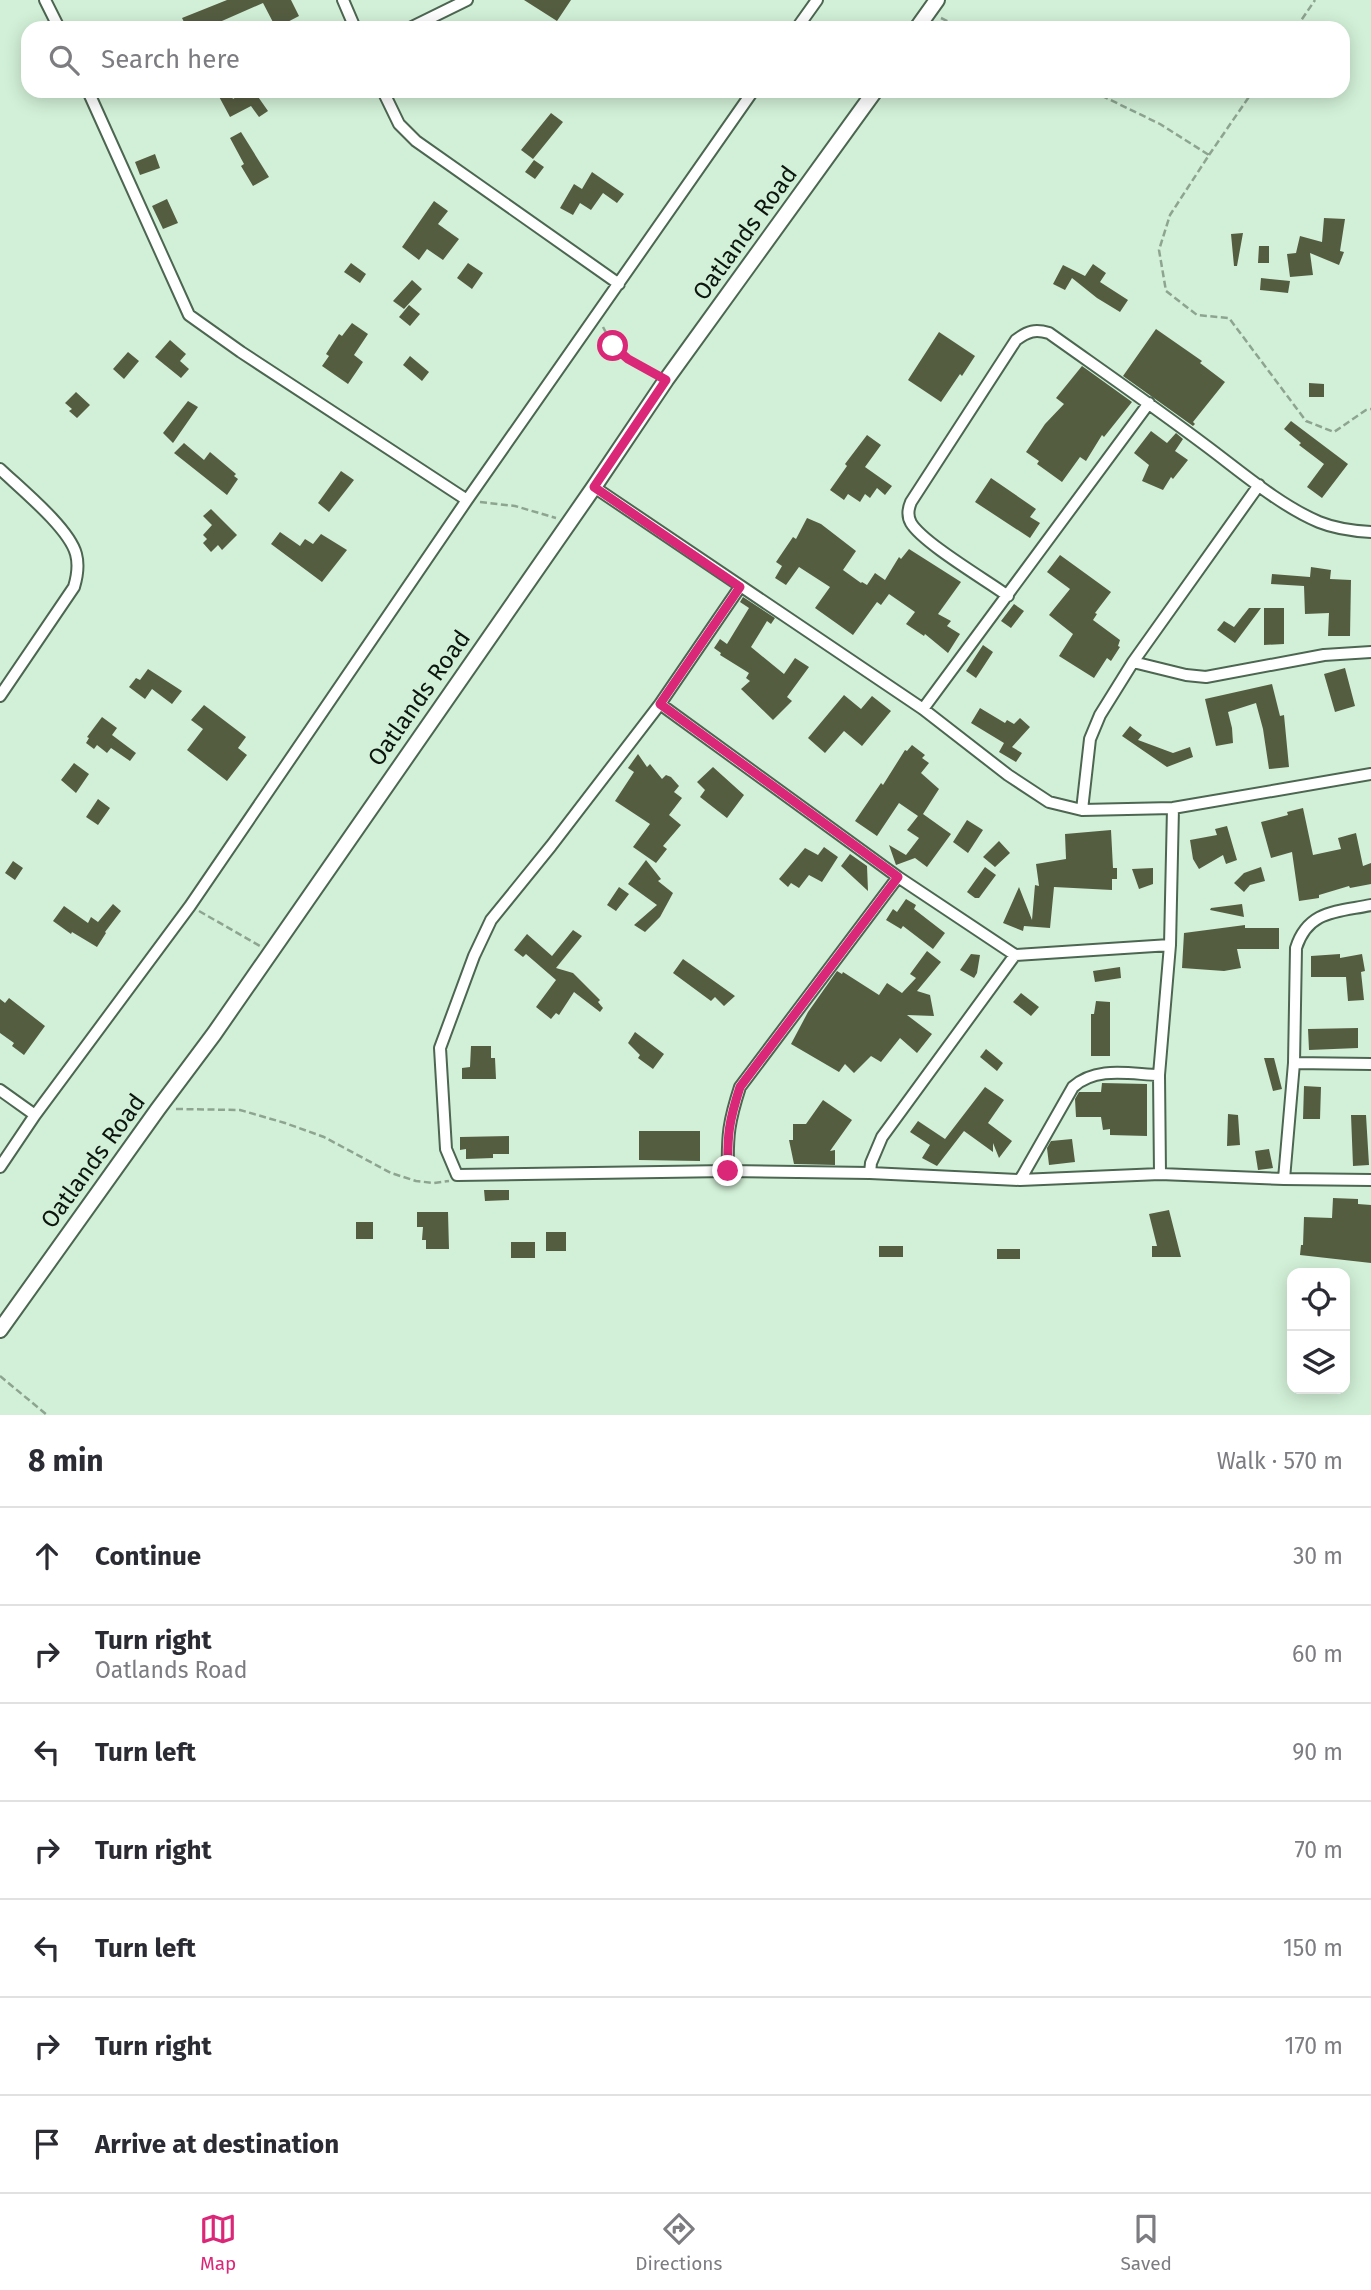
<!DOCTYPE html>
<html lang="en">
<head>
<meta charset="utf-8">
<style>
  :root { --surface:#fff; --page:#f2f2f3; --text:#2b2b33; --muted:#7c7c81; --line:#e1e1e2; --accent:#db2777 }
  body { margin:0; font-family:"Fira Sans",sans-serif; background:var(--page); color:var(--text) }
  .controls { position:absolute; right:21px; bottom:21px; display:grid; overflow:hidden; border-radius:14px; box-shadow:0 4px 18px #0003 }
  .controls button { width:63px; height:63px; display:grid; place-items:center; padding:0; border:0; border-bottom:2px solid var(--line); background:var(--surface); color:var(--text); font:35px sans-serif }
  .stop { position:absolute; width:21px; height:21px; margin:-16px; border:5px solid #db2777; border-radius:50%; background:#fff }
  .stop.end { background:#db2777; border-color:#fff; box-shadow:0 2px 7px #0008 }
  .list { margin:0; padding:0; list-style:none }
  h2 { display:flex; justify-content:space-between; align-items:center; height:91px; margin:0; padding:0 28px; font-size:30px }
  h2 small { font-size:23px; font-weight:400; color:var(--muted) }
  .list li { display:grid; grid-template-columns:46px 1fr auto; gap:21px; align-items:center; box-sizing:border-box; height:98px; padding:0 28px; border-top:2px solid var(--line) }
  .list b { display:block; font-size:26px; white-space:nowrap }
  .list p { margin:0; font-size:23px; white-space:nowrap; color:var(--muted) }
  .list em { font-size:23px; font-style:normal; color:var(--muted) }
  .icon { flex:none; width:38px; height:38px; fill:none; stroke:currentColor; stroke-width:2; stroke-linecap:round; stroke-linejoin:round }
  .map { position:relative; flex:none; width:1371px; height:1415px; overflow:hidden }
  .search { position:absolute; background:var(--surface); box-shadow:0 4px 18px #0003; left:21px; right:21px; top:21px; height:77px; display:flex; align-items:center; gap:18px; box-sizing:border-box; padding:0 24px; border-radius:21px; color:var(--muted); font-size:26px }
  .sheet { height:777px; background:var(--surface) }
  nav { display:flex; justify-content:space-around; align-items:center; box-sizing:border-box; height:98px; border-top:2px solid var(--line); background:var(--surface); font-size:19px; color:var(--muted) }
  nav a { display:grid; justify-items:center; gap:4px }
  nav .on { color:var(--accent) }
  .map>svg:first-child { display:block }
  .building { fill:#555d41 }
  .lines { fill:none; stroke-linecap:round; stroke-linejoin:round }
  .minor-casing { stroke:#4c6651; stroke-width:14 }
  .tertiary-casing { stroke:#4c6651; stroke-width:18 }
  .path { stroke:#8da491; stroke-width:2.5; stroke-dasharray:7 3.5; stroke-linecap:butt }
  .minor { stroke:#fff; stroke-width:10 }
  .tertiary { stroke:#fff; stroke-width:14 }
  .route { stroke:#db2777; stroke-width:9 }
  .labels { text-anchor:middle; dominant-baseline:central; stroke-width:7; stroke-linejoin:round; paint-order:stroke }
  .street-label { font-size:24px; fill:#0c160e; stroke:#d2f0d7 }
</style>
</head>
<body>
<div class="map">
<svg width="1371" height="1415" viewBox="0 0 1371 1415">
  <rect width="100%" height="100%" fill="#d2f0d7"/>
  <path class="building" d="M227 0H291L299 16 276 28 263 3 206 28H187L182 18Z
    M524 0H571L557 21Z
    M216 91H229L233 99 246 91H254L268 111 259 117 251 106 230 117Z
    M551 113 563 122 533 159 521 150Z
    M241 132 269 177 253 186 241 166 244 164 230 138Z
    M155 154 160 168 140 175 135 162Z
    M534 160 544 167 535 179 525 172Z
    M592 172 624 194 617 203 603 193 591 210 580 203 573 215 560 208 574 184 582 189Z
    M167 199 178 223 163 229 152 206Z
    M434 201 448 211 438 224 459 239 443 260 427 249 419 260 402 247Z
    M1324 218 1345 219 1340 251 1344 252 1339 265 1310 253 1313 275 1290 277 1287 254 1296 253 1300 236 1322 242Z
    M1243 233 1237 266H1234L1231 234Z
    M1259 246H1269V263H1258Z
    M351 263 366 274 360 283 344 272Z
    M468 263 483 273 472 289 457 278Z
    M1093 264 1106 273 1100 282 1128 300 1120 312 1097 298 1072 278 1065 290 1053 284 1063 265 1085 276Z
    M1261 278 1290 281 1288 293 1260 290Z
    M412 280 422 289 404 309 393 301Z
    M409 305 420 314 410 326 399 317Z
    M352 323 368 334 354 355 363 362 348 384 322 366 329 356 326 354 339 334 342 336Z
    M1156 329 1202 361 1200 363 1225 382 1193 422 1195 424 1193 426 1123 376Z
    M939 332 975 356 962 376 960 374 941 402 908 380Z
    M170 340 186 354 180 361 189 369 181 378 155 357Z
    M128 352 139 361 124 379 113 369Z
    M410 356 429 372 422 381 403 365Z
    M1082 366 1132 402 1104 437 1102 435 1086 461 1080 457 1062 482 1037 464 1039 461 1026 452 1045 424 1064 404 1056 398Z
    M1309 383 1324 384V397H1309Z
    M76 392 90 405 77 418 69 411 72 409 65 403Z
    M188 401 198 407 173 443 163 433Z
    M1291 421 1348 464 1322 498 1307 487 1324 464 1299 445 1301 443 1284 429Z
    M1151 431 1167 443 1176 433 1183 439 1175 451 1188 460 1173 479 1171 477 1163 490 1142 481 1149 465 1134 453Z
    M867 435 881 445 865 467 892 486 885 495 877 488 870 498 865 494 860 502 848 494 844 500 830 490 847 466 845 464Z
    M184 443 204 460 210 452 236 474 234 476 238 479 227 495 174 453Z
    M341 471 354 480 329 512 318 503Z
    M991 478 1036 509 1030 517 1040 523 1030 538 975 502Z
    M211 509 237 535 222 550 218 545 211 552 203 543 207 539 203 535 212 525 203 516Z
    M807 518 821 524 856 551 843 570 861 583 862 582 867 585 875 573 885 580 899 557 901 559 909 549 961 582 938 614 951 621 947 626 960 634 948 653 925 634 924 636 906 624 915 612 889 594 881 605 877 602 853 635 815 608 830 587 799 567 786 585 775 578 782 566 776 562 793 537 796 539Z
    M280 532 300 546 305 539 313 544 321 534 347 550 322 582 271 544Z
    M1060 555 1111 592 1095 613 1097 614 1093 620 1120 640 1118 646 1120 647 1111 661 1107 658 1094 678 1059 656 1073 634 1049 615 1070 589 1047 572Z
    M1311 567 1331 570 1330 579 1351 580 1350 636H1328L1329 613 1305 614 1304 586 1271 584 1272 574 1310 577Z
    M743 597 775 618 771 624 767 621 751 647 784 674 795 658 809 667 787 697 792 701 773 720 741 689 750 681 746 678 749 673 720 655 721 653 714 648 720 639 727 644 749 608 740 602Z
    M1014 604 1024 611 1011 628 1001 621Z
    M1249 608H1261L1235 643 1217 630 1224 621 1234 627Z
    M1264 608H1284V644L1264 645Z
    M983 645 993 652 976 678 966 671Z
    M1345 668 1355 706 1335 712 1324 674Z
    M148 669 182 691 172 704 152 689 145 699 129 687 136 678 140 680Z
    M1272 684 1280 716 1284 715 1289 767 1269 769 1263 729 1256 703 1228 712 1232 728 1233 743 1216 746 1205 699Z
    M844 695 861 709 872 696 891 711 862 746 844 731 825 753 808 738Z
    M204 705 246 737 238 748 247 755 227 781 187 750 203 729 191 720Z
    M980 708 1005 723 1007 720 1014 724 1020 718 1030 727 1012 747 1022 753 1016 762 999 752 1004 743 971 723Z
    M102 717 117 728 112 735 136 753 130 761 111 748 107 753 97 745 94 749 86 743 89 738 87 737Z
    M1130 726 1142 735 1138 740 1173 753 1190 747 1193 757 1167 767 1122 736Z
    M912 745 925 755 922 758 929 763 921 773 939 789 923 814 951 834 927 867 915 858 896 865 889 845 906 855 919 838 907 830 918 816 899 803 877 836 855 821 881 783 883 785 905 750 907 751Z
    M638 754 647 767 650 764 662 779 666 775 671 777 679 786 674 792 682 798 669 815 681 825 663 846 667 849 656 863 633 847 650 824 615 801 634 772 628 768Z
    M74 763 89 774 76 793 61 780Z
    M713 767 744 795 727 818 700 797 705 790 697 782Z
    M98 799 110 808 98 825 86 817Z
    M1303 808 1313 855 1341 849 1338 838 1356 833 1363 866 1371 863V884L1350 888 1349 886 1319 895V898L1299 901 1292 852 1271 858 1261 822 1288 815 1287 812Z
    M967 820 983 830 968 853 953 842Z
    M1227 826 1237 860 1226 864 1223 855 1199 869 1193 859 1190 840 1217 835 1215 829Z
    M1111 830 1113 868H1117V879H1112V890L1054 887 1050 928 1024 926 1023 931 1003 923 1019 887 1032 920 1035 885 1039 886 1036 864 1066 859 1065 834Z
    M999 841 1010 853 995 867 983 857Z
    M824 847 838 857 822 882 809 875 799 888 791 883 788 887 779 879 805 848 818 855Z
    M850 854 867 866 868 891 841 866Z
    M646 860 661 879 658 881 673 893 660 917 645 932 634 925 657 905 628 884Z
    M13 861 23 868 15 880 5 873Z
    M985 867 996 875 979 898H975L967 892Z
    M1261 867 1265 881 1250 885 1244 892 1234 883 1244 873Z
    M1153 868V884L1139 889 1132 869Z
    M619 887 629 894 616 911 607 905Z
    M906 899 916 905 914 909 945 933 933 949 903 926 901 929 886 920 893 909 897 912Z
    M113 904 121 911 105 932 106 933 97 947 72 932 71 934 53 921 64 906 88 923 91 917 98 922Z
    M1242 904 1244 917 1210 910 1211 908Z
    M1245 925V928H1279V949H1237L1241 968 1224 971 1182 968 1184 933Z
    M573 930 582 936 556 968 573 973 600 1000 598 1002 603 1008 600 1012 574 992 559 1015 556 1013 551 1019 536 1007 556 980 526 954 523 957 514 950 527 934 552 956Z
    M927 951 941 962 917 991 930 995 934 1016 907 1015 932 1034 917 1053 900 1038 881 1062 871 1056 854 1073 845 1064 839 1072 791 1044 808 1012 837 971 842 974 843 972 879 995 887 983 902 993 916 978 910 974Z
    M971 954 980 955 977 973 974 978 960 970Z
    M1340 954V958L1362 954 1365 971 1361 972 1364 1000 1348 1001 1346 977H1311V956Z
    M683 959 735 996 724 1006 715 997 711 1001 673 973Z
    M1120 967 1121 978 1095 982 1093 971Z
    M1021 993 1039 1007 1031 1016 1013 1002Z
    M9 998 45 1026 24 1055 12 1046 14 1043 0 1033V999L5 1003Z
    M1096 1001 1110 1002V1056H1091V1014H1094Z
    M1358 1028V1048L1309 1050 1308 1029Z
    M635 1032 664 1054 653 1069 638 1058 640 1055 628 1043Z
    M471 1046H491V1058H495L496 1079H462V1068L470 1067Z
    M986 1049 1003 1063 997 1071 980 1057Z
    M1264 1058H1274L1282 1089 1273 1091Z
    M1102 1083 1147 1084V1136L1110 1135V1129L1103 1130 1101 1117H1076L1075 1099 1079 1092H1101Z
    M1304 1086 1321 1087 1320 1119H1303Z
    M985 1087 1004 1100 988 1123 1012 1141 999 1158 993 1143V1152L964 1131 937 1166 922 1158 930 1145 910 1132 918 1121 945 1139Z
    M823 1100 852 1120 830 1151 835 1150V1165L794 1164 789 1140H793V1124H806Z
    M1228 1114 1238 1115 1240 1145 1227 1146Z
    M1351 1115H1366L1369 1165 1353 1166Z
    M639 1131H700V1161L639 1160Z
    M509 1136V1154H493V1158L466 1159V1149L460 1150V1137Z
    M1072 1139 1075 1162 1049 1165 1047 1148 1051 1141Z
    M1269 1149 1273 1168 1258 1170 1255 1151Z
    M484 1190H509V1200L485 1201Z
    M1333 1198 1358 1199V1204L1371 1205V1263L1300 1255 1301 1245H1303L1304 1217 1332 1218Z
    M1169 1210 1181 1257H1152V1246H1157L1149 1214Z
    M417 1212H448L449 1249H426V1240H422L423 1227H417Z
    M356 1222H373V1239H356Z
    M546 1232H566V1251H546Z
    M511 1242H535V1258H511Z
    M879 1246H903V1257H879Z
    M997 1249H1020V1259H997Z"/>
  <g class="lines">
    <defs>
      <path id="minor" d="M45 0 59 28
        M343 0 355 28
        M410 28 467 0
        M797 28 817 0
        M88 91 189 315 241 352 467 500
        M383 91 399 124 416 141 619 284
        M0 469C21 489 69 528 76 554 79 565 77 577 74 587L0 696
        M594 487 923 709 1008 775 1049 802 1082 810 1173 808 1371 774
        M740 587 660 704 898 877 1015 955 1170 945
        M1008 596C986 580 923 543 911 523 907 516 908 509 911 502L1016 340C1028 331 1035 329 1049 333 1101 370 1153 406 1205 445 1240 471 1279 505 1319 522 1336 529 1353 531 1371 532
        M1133 662 1186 675 1206 677 1324 655 1371 652
        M660 704 551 846 491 920 474 956 440 1048 446 1149 457 1175 728 1171 870 1173 1020 1180 1160 1174 1284 1179 1371 1180
        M923 709 1149 403
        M1082 810 1090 739 1100 715 1133 662 1259 485
        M1294 1063 1371 1064
        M0 1090 35 1115
        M0 1167 35 1115 190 906 467 500 753 91
        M728 1171C727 1135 729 1121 740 1087L898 877
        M870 1173 871 1163 882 1137 1015 955
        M1160 1174 1159 1075 1170 945 1173 808
        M1284 1179 1294 1063 1296 948C1308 910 1337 912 1371 905
        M1020 1180 1073 1087C1096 1066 1129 1074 1159 1075"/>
      <path id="tertiary" d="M917 28 937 0
        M0 1330 158 1109 214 1034 594 487 666 380 875 91"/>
    </defs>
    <use href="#minor" class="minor-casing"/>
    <use href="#tertiary" class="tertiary-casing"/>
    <path class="path" d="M941 18 962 28
      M1296 28 1315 0
      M1092 91 1160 124 1209 155 1170 215 1159 250 1166 291 1197 315 1229 318 1306 421 1334 432 1366 410 1371 409
      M1209 155 1253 91
      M603 327C616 352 630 360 654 373
      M480 502 515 506 556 518
      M199 911 260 946
      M176 1109 240 1110 285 1123 324 1137 391 1173 416 1181 434 1183 449 1181
      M0 1376 47 1415"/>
    <use href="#minor" class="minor"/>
    <use href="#tertiary" class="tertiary"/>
  </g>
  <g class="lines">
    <path class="route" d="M613 346 628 359 666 380 594 487 740 587 660 704 898 877 740 1087C729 1121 727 1135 728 1171"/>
  </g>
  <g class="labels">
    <g class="street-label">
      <text transform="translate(745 233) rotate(-54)">Oatlands Road</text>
      <text transform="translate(419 698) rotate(-55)">Oatlands Road</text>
      <text transform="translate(93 1161) rotate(-54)">Oatlands Road</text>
    </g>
  </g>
</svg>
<div class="controls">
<button><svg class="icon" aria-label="locate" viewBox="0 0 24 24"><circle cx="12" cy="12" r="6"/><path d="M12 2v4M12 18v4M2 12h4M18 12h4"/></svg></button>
<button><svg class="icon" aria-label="layers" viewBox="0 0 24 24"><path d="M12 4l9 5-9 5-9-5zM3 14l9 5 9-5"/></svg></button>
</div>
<div class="stop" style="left:613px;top:346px"></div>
<div class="stop end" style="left:728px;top:1171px"></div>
<div class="search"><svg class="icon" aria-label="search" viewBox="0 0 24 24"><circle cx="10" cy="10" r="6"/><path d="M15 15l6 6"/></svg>Search here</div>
</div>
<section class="sheet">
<h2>8 min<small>Walk · 570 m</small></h2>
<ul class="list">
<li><svg class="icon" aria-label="ahead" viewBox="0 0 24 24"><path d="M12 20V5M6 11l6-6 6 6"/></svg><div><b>Continue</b></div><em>30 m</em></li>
<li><svg class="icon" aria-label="right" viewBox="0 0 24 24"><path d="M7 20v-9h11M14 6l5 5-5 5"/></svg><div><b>Turn right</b><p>Oatlands Road</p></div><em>60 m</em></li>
<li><svg class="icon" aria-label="left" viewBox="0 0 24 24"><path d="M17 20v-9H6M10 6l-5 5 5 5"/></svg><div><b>Turn left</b></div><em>90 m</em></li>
<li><svg class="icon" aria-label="right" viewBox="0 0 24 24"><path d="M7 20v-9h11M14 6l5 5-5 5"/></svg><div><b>Turn right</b></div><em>70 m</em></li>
<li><svg class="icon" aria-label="left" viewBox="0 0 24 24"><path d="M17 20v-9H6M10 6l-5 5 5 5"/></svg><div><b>Turn left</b></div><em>150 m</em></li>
<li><svg class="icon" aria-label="right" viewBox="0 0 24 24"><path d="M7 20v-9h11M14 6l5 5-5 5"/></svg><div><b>Turn right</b></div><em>170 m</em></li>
<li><svg class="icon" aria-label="arrive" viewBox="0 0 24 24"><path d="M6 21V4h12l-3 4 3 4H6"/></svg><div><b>Arrive at destination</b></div></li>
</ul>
</section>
<nav>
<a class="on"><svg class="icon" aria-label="map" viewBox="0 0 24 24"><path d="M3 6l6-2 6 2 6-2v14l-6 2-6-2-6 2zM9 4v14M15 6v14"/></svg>Map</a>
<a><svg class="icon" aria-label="directions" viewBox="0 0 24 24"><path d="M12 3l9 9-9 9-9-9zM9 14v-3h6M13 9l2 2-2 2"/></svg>Directions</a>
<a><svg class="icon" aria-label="saved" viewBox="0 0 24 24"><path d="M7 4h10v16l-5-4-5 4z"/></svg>Saved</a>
</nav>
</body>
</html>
